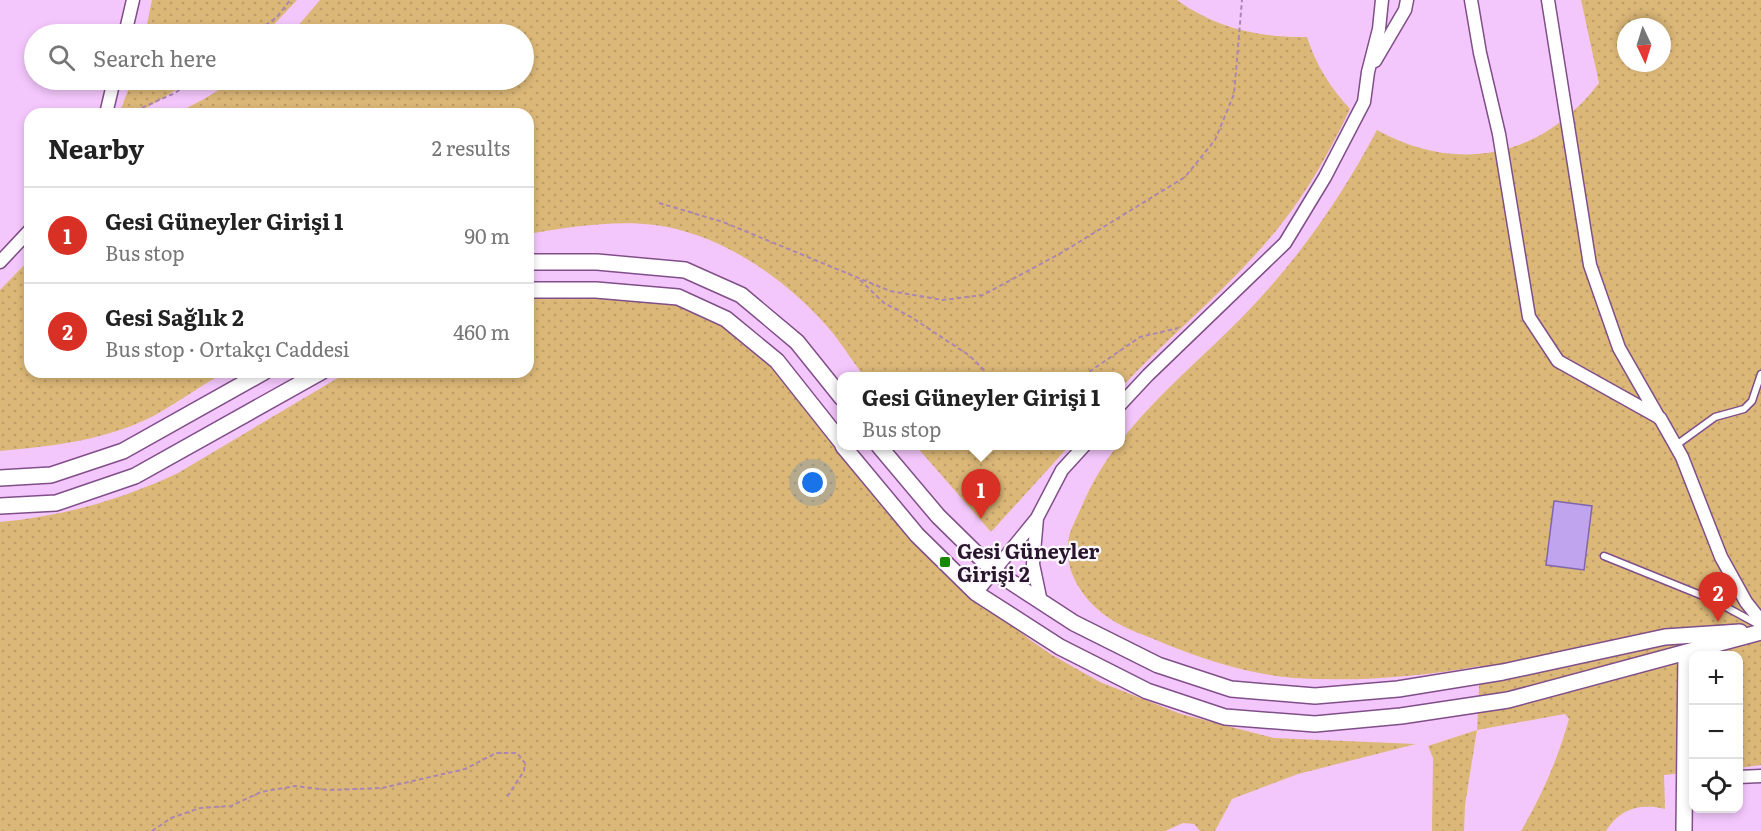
<!DOCTYPE html>
<html lang="en">
<head>
<meta charset="utf-8">
<style>
  :root { --surface:#fff; --page:#f6f6f6; --text:#222; --muted:#767676; --line:#e0e0e0; --accent:#d93025 }
  body { margin:0; font-family:Literata,serif; background:var(--page); color:var(--text) }
  .controls { position:absolute; right:18px; bottom:18px; display:grid; overflow:hidden; border-radius:12px; box-shadow:0 3px 9px #0003 }
  .controls button { width:54px; height:54px; display:grid; place-items:center; padding:0; border:0; border-bottom:2px solid var(--line); background:var(--surface); color:var(--text); font:30px sans-serif }
  .compass { position:absolute; left:1617px; top:18px; width:54px; height:54px; border-radius:50%; background:var(--surface); box-shadow:0 3px 9px #0003; rotate:176deg }
  .you { position:absolute; left:813px; top:483px; width:21px; height:21px; margin:-15px; border:4px solid #fff; border-radius:50%; background:#1a73e8; box-shadow:0 0 0 9px #1a73e833 }
  .badge { display:grid; place-items:center; width:39px; height:39px; border-radius:50%; background:var(--accent); color:#fff; font-size:20px; font-weight:700 }
  .pin { position:absolute; translate:-50% -50px; filter:drop-shadow(0 2px 3px #0008) }
  .pin::after { content:''; position:absolute; top:32px; width:21px; height:18px; background:inherit; clip-path:polygon(0 0,100% 0,50% 100%) }
  .popup { position:absolute; left:837px; top:372px; width:288px; height:78px; box-sizing:border-box; display:grid; place-content:center; border-radius:12px; background:var(--surface); filter:drop-shadow(0 2px 4px #0005); font-size:20px; white-space:nowrap; color:var(--muted) }
  .popup b { font-size:22px; color:var(--text) }
  .popup::after { content:''; position:absolute; left:50%; top:100%; margin-left:-12px; border:12px solid transparent; border-top-color:var(--surface) }
  .list { margin:0; padding:0; list-style:none }
  h2 { display:flex; justify-content:space-between; align-items:center; height:78px; margin:0; padding:0 24px; font-size:26px }
  h2 small { font-size:20px; font-weight:400; color:var(--muted) }
  .list li { display:grid; grid-template-columns:39px 1fr auto; gap:18px; align-items:center; box-sizing:border-box; height:96px; padding:0 24px; border-top:2px solid var(--line) }
  .list b { display:block; font-size:22px; white-space:nowrap }
  .list p { margin:0; font-size:20px; white-space:nowrap; color:var(--muted) }
  .list em { font-size:20px; font-style:normal; color:var(--muted) }
  .icon { flex:none; width:33px; height:33px; fill:none; stroke:currentColor; stroke-width:2; stroke-linecap:round; stroke-linejoin:round }
  .map { position:relative; flex:none; width:1761px; height:831px; overflow:hidden }
  .search { position:absolute; background:var(--surface); box-shadow:0 3px 9px #0003; left:24px; top:24px; width:510px; height:66px; display:flex; align-items:center; gap:15px; box-sizing:border-box; padding:0 21px; border-radius:33px; color:var(--muted); font-size:22px }
  .panel { position:absolute; background:var(--surface); box-shadow:0 3px 9px #0003; left:24px; top:108px; width:510px; height:270px; border-radius:18px }
  .map>svg:first-child { display:block }
  .grass { fill:url(#grass-dots); fill-rule:evenodd }
  .building { fill:#c0a4ee; stroke:#8266ab; stroke-width:1.5 }
  .lines { fill:none; stroke-linecap:round; stroke-linejoin:round }
  .service-casing { stroke:#804e89; stroke-width:9 }
  .minor-casing { stroke:#804e89; stroke-width:15 }
  .tertiary-casing { stroke:#804e89; stroke-width:18 }
  .path { stroke:#aa86b1; stroke-width:2; stroke-dasharray:4.5 3; stroke-linecap:butt }
  .service { stroke:#fff; stroke-width:6 }
  .minor { stroke:#fff; stroke-width:12 }
  .tertiary { stroke:#fff; stroke-width:15 }
  .poi-dot { fill:#188702; stroke:#fef8ff; stroke-width:2 }
  .labels { text-anchor:middle; dominant-baseline:central; stroke-width:4.5; stroke-linejoin:round; paint-order:stroke }
  .poi-label { font-size:20px; font-weight:bold; fill:#29152d; stroke:#fef8ff; text-anchor:start }
</style>
</head>
<body>
<div class="map">
<svg width="1761" height="831" viewBox="0 0 1761 831">
  <defs>
    <pattern id="grass-dots" width="8" height="8" patternUnits="userSpaceOnUse" patternTransform="scale(1.5)"><rect width="8" height="8" fill="#dcb878"/><path d="M2 2h.1M6 6h.1" fill="none" stroke="#bd9d68" stroke-width="1.8" stroke-linecap="round"/></pattern>
  </defs>
  <rect width="100%" height="100%" fill="#f4c7fc"/>
  <path class="grass" d="M152 0H297L265 34H145Z
    M320 0H1177C1215 28 1260 38 1307 37 1316 65 1330 87 1350 109 1330 151 1308 191 1279 227 1232 286 1172 333 1121 388L1120 376H864C853 362 843 346 832 332 789 281 723 234 655 225 614 220 569 227 528 234V114H175L204 99 235 80H524V34H291Z
    M1581 0H1761V765L1739 768 1738 656H1694L1693 772 1664 775 1665 809C1641 802 1619 809 1606 831H1521C1542 795 1558 759 1569 719L1565 714 1477 730 1465 805 1464 831H1432L1433 758 1428 746 1477 730 1480 666C1418 677 1357 682 1294 678 1248 674 1205 660 1163 643 1145 635 1125 629 1109 618 1082 600 1060 567 1070 533 1073 525 1077 516 1081 508 1091 485 1102 465 1117 446H1120L1121 441C1158 393 1206 355 1248 311 1300 257 1342 196 1377 130 1458 175 1543 157 1599 83ZM1626 27H1662V63H1626Z
    M132 80H192L140 112 133 114H119Z
    M30 259V372H225C202 385 180 401 157 414 109 440 54 446 0 451V290Z
    M552 295 655 297 708 314 770 360 972 592 1029 639 1052 655 1100 682 1181 714 1274 738 1416 744 1298 774 1232 799 1215 831H1200L1194 824 1183 823 1165 831H0V522C63 516 121 500 178 473L348 372H528V298Z
    M916 446H1069L991 532Z"/>
  <path class="building" d="M1554 501 1592 506 1584 570 1546 565Z"/>
  <g class="lines">
    <defs>
      <path id="service" d="M1675 446 1715 417 1744 409 1752 401 1761 374
        M1604 556 1713 600 1761 626"/>
      <path id="minor" d="M1471 0 1480 53 1499 134 1529 317 1558 361 1660 418 1682 457 1721 557 1746 602 1761 621
        M1548 0 1590 265 1619 348 1659 418
        M125 34 133 0
        M1375 61 1405 10 1407 0
        M106 114 114 80
        M0 262 30 230
        M1120 405 1148 375 1285 243 1325 177 1364 102 1368 72 1379 29 1382 0
        M1037 518 1033 564 1041 602
        M976 593 1037 518 1062 470 1084 446
        M1738 777 1761 776"/>
      <path id="tertiary" d="M528 262H597L685 270 741 295 797 342 842 398
        M528 290H596L678 297 726 319 777 361 842 443
        M843 446 917 535 976 593 1060 647 1147 691 1225 717 1315 724 1401 716 1508 700 1761 632
        M879 446 938 516 994 571 1074 623 1158 665 1231 689 1315 696 1398 689 1503 672 1665 637 1740 632
        M0 478 51 475 123 451 264 372
        M0 506 56 503 135 476 321 372
        M1684 831 1686 652"/>
    </defs>
    <use href="#service" class="service-casing"/>
    <use href="#minor" class="minor-casing"/>
    <use href="#tertiary" class="tertiary-casing"/>
    <path class="path" d="M253 34 277 17 290 0
      M128 114 175 93 193 80
      M659 203 723 222 890 291 943 300 983 295 1061 253 1185 177 1215 140 1234 94 1242 0
      M860 280 884 303 911 317 970 356 990 376
      M1083 376 1140 337 1178 328
      M152 831 171 818 200 808 231 806 261 792 295 786 328 790 382 788 465 769 496 753H517L525 763 524 771 507 797"/>
    <use href="#service" class="service"/>
    <use href="#minor" class="minor"/>
    <use href="#tertiary" class="tertiary"/>
  </g>
  <rect class="poi-dot" x="939" y="556" width="12" height="12" rx="3"/>
  <g class="labels">
    <g class="poi-label">
      <text x="957" y="550">Gesi Güneyler<tspan x="957" dy="23">Girişi 2</tspan></text>
    </g>
  </g>
</svg>
<div class="controls">
<button>+</button>
<button>−</button>
<button><svg class="icon" aria-label="locate" viewBox="0 0 24 24"><circle cx="12" cy="12" r="6"/><path d="M12 2v4M12 18v4M2 12h4M18 12h4"/></svg></button>
</div>
<svg class="compass" viewBox="-18 -18 36 36"><path d="M0-13l5 13h-10z" fill="#e53935"/><path d="M0 13l5-13h-10z" fill="#767676"/></svg>
<div class="you"></div>
<div class="pin badge" style="left:981px;top:519px">1</div>
<div class="popup"><b>Gesi Güneyler Girişi 1</b>Bus stop</div>
<div class="pin badge" style="left:1718px;top:622px">2</div>
<div class="search"><svg class="icon" aria-label="search" viewBox="0 0 24 24"><circle cx="10" cy="10" r="6"/><path d="M15 15l6 6"/></svg>Search here</div>
<section class="panel">
<h2>Nearby<small>2 results</small></h2>
<ul class="list">
<li><span class="badge">1</span><div><b>Gesi Güneyler Girişi 1</b><p>Bus stop</p></div><em>90 m</em></li>
<li><span class="badge">2</span><div><b>Gesi Sağlık 2</b><p>Bus stop · Ortakçı Caddesi</p></div><em>460 m</em></li>
</ul>
</section>
</div>
</body>
</html>
